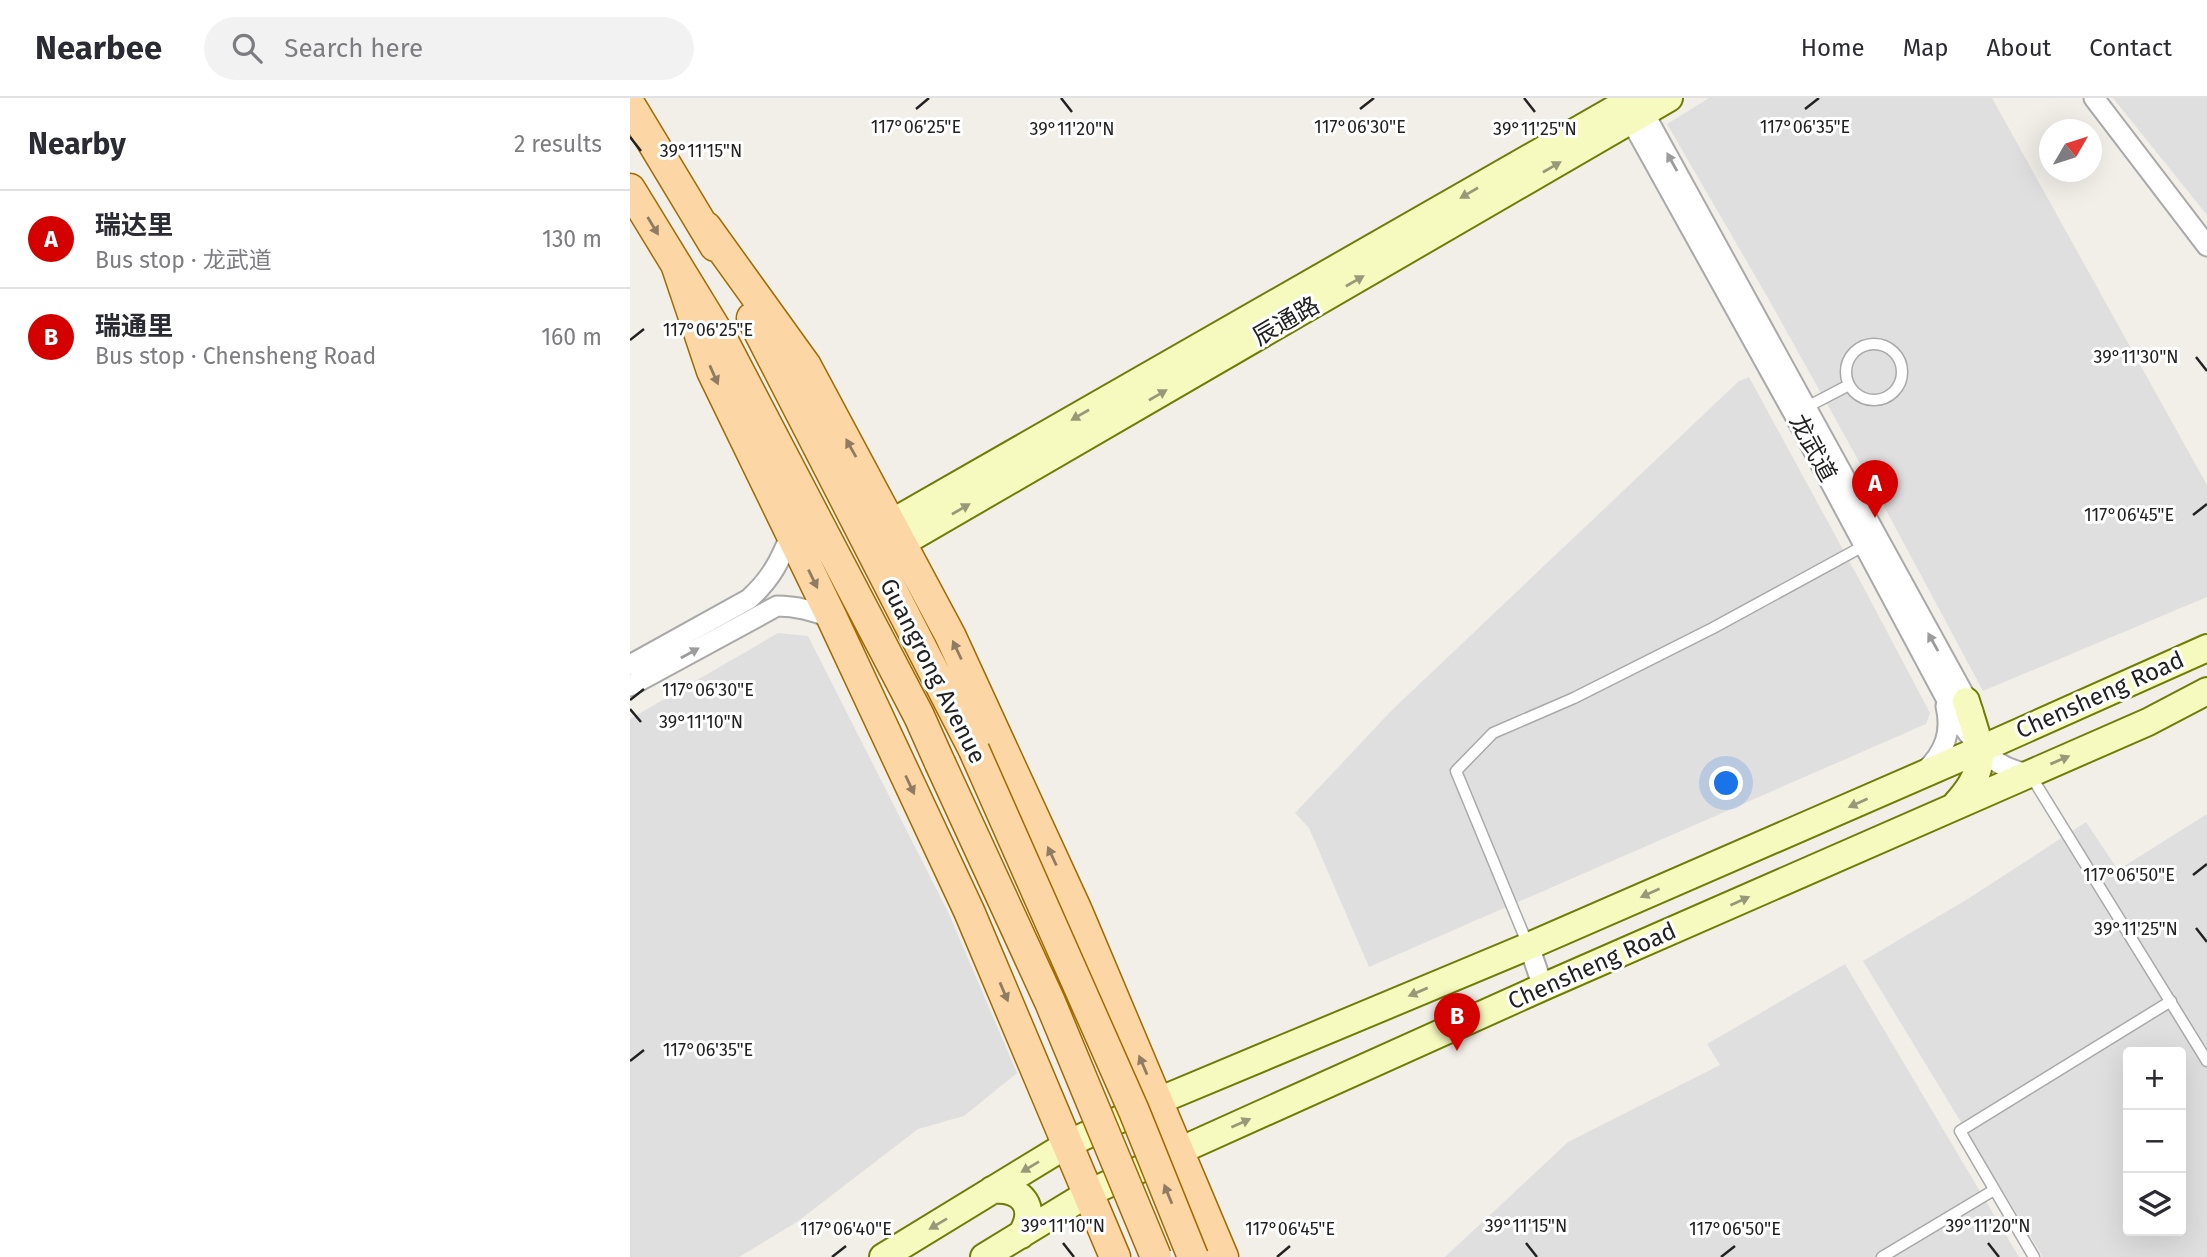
<!DOCTYPE html>
<html lang="en">
<head>
<meta charset="utf-8">
<style>
  :root { --surface:#fff; --page:#f2f2f3; --text:#2b2b33; --muted:#7c7c81; --line:#e1e1e2; --accent:#d40000 }
  body { margin:0; font-family:"Fira Sans","Noto Sans SC",sans-serif; background:var(--page); color:var(--text) }
  .controls { position:absolute; right:21px; bottom:21px; display:grid; overflow:hidden; border-radius:7px; box-shadow:0 7px 28px #0002 }
  .controls button { width:63px; height:63px; display:grid; place-items:center; padding:0; border:0; border-bottom:2px solid var(--line); background:var(--surface); color:var(--text); font:35px sans-serif }
  .compass { position:absolute; left:1409px; top:21px; width:63px; height:63px; border-radius:50%; background:var(--surface); box-shadow:0 7px 28px #0002; rotate:51deg }
  .you { position:absolute; left:1097px; top:686px; width:24px; height:24px; margin:-18px; border:5px solid #fff; border-radius:50%; background:#1a73e8; box-shadow:0 0 0 10px #1a73e833 }
  .badge { display:grid; place-items:center; width:46px; height:46px; border-radius:50%; background:var(--accent); color:#fff; font-size:23px; font-weight:700 }
  .pin { position:absolute; translate:-50% -58px; filter:drop-shadow(0 2px 4px #0008) }
  .pin::after { content:''; position:absolute; top:37px; width:24px; height:21px; background:inherit; clip-path:polygon(0 0,100% 0,50% 100%) }
  .list { margin:0; padding:0; list-style:none }
  h2 { display:flex; justify-content:space-between; align-items:center; height:91px; margin:0; padding:0 28px; font-size:30px }
  h2 small { font-size:23px; font-weight:400; color:var(--muted) }
  .list li { display:grid; grid-template-columns:46px 1fr auto; gap:21px; align-items:center; box-sizing:border-box; height:98px; padding:0 28px; border-top:2px solid var(--line) }
  .list b { display:block; font-size:26px; white-space:nowrap }
  .list p { margin:0; font-size:23px; white-space:nowrap; color:var(--muted) }
  .list em { font-size:23px; font-style:normal; color:var(--muted) }
  .icon { flex:none; width:38px; height:38px; fill:none; stroke:currentColor; stroke-width:2; stroke-linecap:round; stroke-linejoin:round }
  .map { position:relative; flex:none; width:1577px; height:1159px; overflow:hidden }
  header { display:flex; align-items:center; gap:42px; box-sizing:border-box; height:98px; padding:0 35px; background:var(--surface); border-bottom:2px solid var(--line) }
  header strong { font-size:33px }
  nav { display:flex; gap:38px; margin-inline-start:auto; font-size:24px }
  .search { width:490px; height:63px; background:var(--page); display:flex; align-items:center; gap:18px; box-sizing:border-box; padding:0 24px; border-radius:38px; color:var(--muted); font-size:26px }
  main { display:flex }
  aside { flex:1; background:var(--surface) }
  .map>svg:first-child { display:block }
  .residential { fill:#e0dfdf; fill-rule:evenodd }
  .lines { fill:none; stroke-linecap:round; stroke-linejoin:round }
  .lane-casing { stroke:#a9a9a9; stroke-width:13 }
  .street-casing { stroke:#a9a9a9; stroke-width:23 }
  .secondary-casing { stroke:#707d05; stroke-width:30 }
  .primary-casing { stroke:#a06b00; stroke-width:33 }
  .lane { stroke:#fff; stroke-width:10 }
  .street { stroke:#fff; stroke-width:19 }
  .secondary { stroke:#f7fabf; stroke-width:26 }
  .primary { stroke:#fcd6a4; stroke-width:30 }
  .primary-bridge-casing { stroke:#a06b00; stroke-width:33; stroke-linecap:butt }
  .primary-bridge { stroke:#fcd6a4; stroke-width:30 }
  .oneway { fill:#9c9c9c }
  .oneway2 { fill:#979978 }
  .oneway3 { fill:#8f7c63 }
  .ticks { fill:none; stroke:#222; stroke-width:2.5 }
  .labels { text-anchor:middle; dominant-baseline:central; stroke-width:6; stroke-linejoin:round; paint-order:stroke }
  .street-label { font-size:24px; fill:#222; stroke:#fff }
  .ticks-label { font-size:18px; text-anchor:middle; fill:#222; stroke:#fff; stroke-width:6; stroke-linejoin:round; paint-order:stroke }
</style>
</head>
<body>
<header>
<strong>Nearbee</strong>
<div class="search"><svg class="icon" aria-label="search" viewBox="0 0 24 24"><circle cx="10" cy="10" r="6"/><path d="M15 15l6 6"/></svg>Search here</div>
<nav><a>Home</a><a>Map</a><a>About</a><a>Contact</a></nav>
</header>
<main>
<aside>
<h2>Nearby<small>2 results</small></h2>
<ul class="list">
<li><span class="badge">A</span><div><b>瑞达里</b><p>Bus stop · 龙武道</p></div><em>130 m</em></li>
<li><span class="badge">B</span><div><b>瑞通里</b><p>Bus stop · Chensheng Road</p></div><em>160 m</em></li>
</ul>
</aside>
<div class="map">
<svg width="1577" height="1159" viewBox="0 0 1577 1159">
  <rect width="100%" height="100%" fill="#f2efe9"/>
  <path class="residential" d="M1079 0H1362L1577 387V499L1353 593 1256 412 1138 200 1037 26Z
    M1483 0H1577V117Z
    M1119 279 1235 492 1300 615 1296 626 739 869 679 730 665 715 762 612 1109 283Z
    M148 535 178 538 319 816 387 975 334 1018 288 1031 167 1124 109 1159H0V621Z
    M1577 716V1159H1413L1233 863 1341 799 1456 724 1488 772ZM1498 954H1551V1133H1498Z
    M1215 866 1389 1159H815L938 1044 1090 967 1077 946Z"/>
  <g class="lines">
    <defs>
      <path id="lane" d="M1216 274a28 28 0 1 1 56 0a28 28 0 1 1-56 0Z
        M1173 311 1219 287
        M1401 678 1577 963
        M898 847 826 673 863 635 944 600 1083 530 1237 446
        M1252 1159 1364 1092
        M1404 1159 1330 1033 1541 903"/>
      <path id="street" d="M1464 0 1577 148
        M1008 4 1343 613
        M994 10 1164 316 1326 619C1346 647 1362 670 1399 676
        M0 567 119 501C141 481 150 463 161 436
        M0 588 147 508C167 508 183 513 202 520
        M1296 672C1315 654 1322 634 1316 608
        M899 848 913 889"/>
      <path id="secondary" d="M261 425 1004 0
        M272 445 1039 0
        M1326 706C1362 667 1350 649 1336 603
        M362 1092C393 1089 408 1110 391 1137
        M253 1159 438 1046 528 1003 899 848 1349 652 1577 550
        M354 1159 459 1095 549 1053 913 889 1518 624 1577 593"/>
      <path id="primary" d="M0 7 85 148
        M0 91 93 243 289 618 310 665
        M76 129 176 268 320 537 447 813 593 1159
        M46 166 82 273 202 520 339 813 485 1159
        M122 220 344 652"/>
    </defs>
    <use href="#lane" class="lane-casing"/>
    <use href="#street" class="street-casing"/>
    <use href="#secondary" class="secondary-casing"/>
    <use href="#primary" class="primary-casing"/>
    <use href="#lane" class="lane"/>
    <use href="#street" class="street"/>
    <use href="#secondary" class="secondary"/>
    <use href="#primary" class="primary"/>
    <defs>
      <path id="primary-bridge" d="M344 652 504 1013 563 1159
        M310 665 420 904 526 1159"/>
    </defs>
    <use href="#primary-bridge" class="primary-bridge-casing"/>
    <use href="#primary-bridge" class="primary-bridge"/>
  </g>
  <defs><path id="oneway-solid" d="M-6-.8H1V-3.2L6.5 0L1 3.2V.8H-6Z" transform="scale(1.75)"/></defs>
  <g class="oneway">
    <use href="#oneway-solid" transform="translate(1042 64) rotate(-119)"/>
    <use href="#oneway-solid" transform="translate(1303 544) rotate(-119)"/>
    <use href="#oneway-solid" transform="translate(60 555) rotate(-29)"/>
  </g>
  <g class="oneway2">
    <use href="#oneway-solid" transform="translate(922 69) rotate(-30)"/>
    <use href="#oneway-solid" transform="translate(839 95) rotate(150)"/>
    <use href="#oneway-solid" transform="translate(725 183) rotate(-30)"/>
    <use href="#oneway-solid" transform="translate(528 297) rotate(-30)"/>
    <use href="#oneway-solid" transform="translate(450 317) rotate(150)"/>
    <use href="#oneway-solid" transform="translate(331 411) rotate(-30)"/>
    <use href="#oneway-solid" transform="translate(1430 662) rotate(-23)"/>
    <use href="#oneway-solid" transform="translate(1228 705) rotate(156)"/>
    <use href="#oneway-solid" transform="translate(1020 795) rotate(156)"/>
    <use href="#oneway-solid" transform="translate(1110 803) rotate(-24)"/>
    <use href="#oneway-solid" transform="translate(788 894) rotate(157)"/>
    <use href="#oneway-solid" transform="translate(611 1025) rotate(-24)"/>
    <use href="#oneway-solid" transform="translate(400 1069) rotate(149)"/>
    <use href="#oneway-solid" transform="translate(308 1126) rotate(149)"/>
  </g>
  <g class="oneway3">
    <use href="#oneway-solid" transform="translate(23 128) rotate(59)"/>
    <use href="#oneway-solid" transform="translate(84 277) rotate(66)"/>
    <use href="#oneway-solid" transform="translate(221 350) rotate(-119)"/>
    <use href="#oneway-solid" transform="translate(183 481) rotate(64)"/>
    <use href="#oneway-solid" transform="translate(327 552) rotate(-115)"/>
    <use href="#oneway-solid" transform="translate(280 687) rotate(65)"/>
    <use href="#oneway-solid" transform="translate(422 758) rotate(-115)"/>
    <use href="#oneway-solid" transform="translate(374 894) rotate(67)"/>
    <use href="#oneway-solid" transform="translate(513 967) rotate(-113)"/>
    <use href="#oneway-solid" transform="translate(538 1096) rotate(-112)"/>
  </g>
  <path class="ticks" d="M431 0 442 14M894 0 905 14M286 11 299 0M730 11 744 0M1175 11 1189 0M0 39 11 53M0 242 14 231M1566 259 1577 273M1563 417 1577 406M0 602 14 591M0 611 11 624M1563 777 1577 766M1566 830 1577 844M0 963 14 952M433 1145 444 1159M896 1145 907 1159M1358 1145 1369 1159M202 1159 216 1148M647 1159 660 1148M1091 1159 1105 1148"/>
  <g class="labels">
    <g class="street-label">
      <text transform="translate(656 223) rotate(-30)">辰通路</text>
      <text transform="translate(1183 350) rotate(62)">龙武道</text>
      <text transform="translate(303 573) rotate(63)">Guangrong Avenue</text>
      <text transform="translate(1470 597) rotate(-24)">Chensheng Road</text>
      <text transform="translate(962 868) rotate(-24)">Chensheng Road</text>
    </g>
  </g>
  <g class="ticks-label">
    <text x="286" y="35">117°06'25"E</text>
    <text x="730" y="35">117°06'30"E</text>
    <text x="1175" y="35">117°06'35"E</text>
    <text x="442" y="37">39°11'20"N</text>
    <text x="905" y="37">39°11'25"N</text>
    <text x="71" y="59">39°11'15"N</text>
    <text x="78" y="238">117°06'25"E</text>
    <text x="1506" y="265">39°11'30"N</text>
    <text x="1499" y="423">117°06'45"E</text>
    <text x="78" y="598">117°06'30"E</text>
    <text x="71" y="630">39°11'10"N</text>
    <text x="1499" y="783">117°06'50"E</text>
    <text x="1506" y="837">39°11'25"N</text>
    <text x="78" y="958">117°06'35"E</text>
    <text x="433" y="1134">39°11'10"N</text>
    <text x="896" y="1134">39°11'15"N</text>
    <text x="1358" y="1134">39°11'20"N</text>
    <text x="216" y="1137">117°06'40"E</text>
    <text x="660" y="1137">117°06'45"E</text>
    <text x="1105" y="1137">117°06'50"E</text>
  </g>
</svg>
<div class="controls">
<button>+</button>
<button>−</button>
<button><svg class="icon" aria-label="layers" viewBox="0 0 24 24"><path d="M12 4l9 5-9 5-9-5zM3 14l9 5 9-5"/></svg></button>
</div>
<svg class="compass" viewBox="-18 -18 36 36"><path d="M0-13l5 13h-10z" fill="#e53935"/><path d="M0 13l5-13h-10z" fill="#7c7c81"/></svg>
<div class="you"></div>
<div class="pin badge" style="left:1245px;top:420px">A</div>
<div class="pin badge" style="left:827px;top:953px">B</div>
</div>
</main>
</body>
</html>
